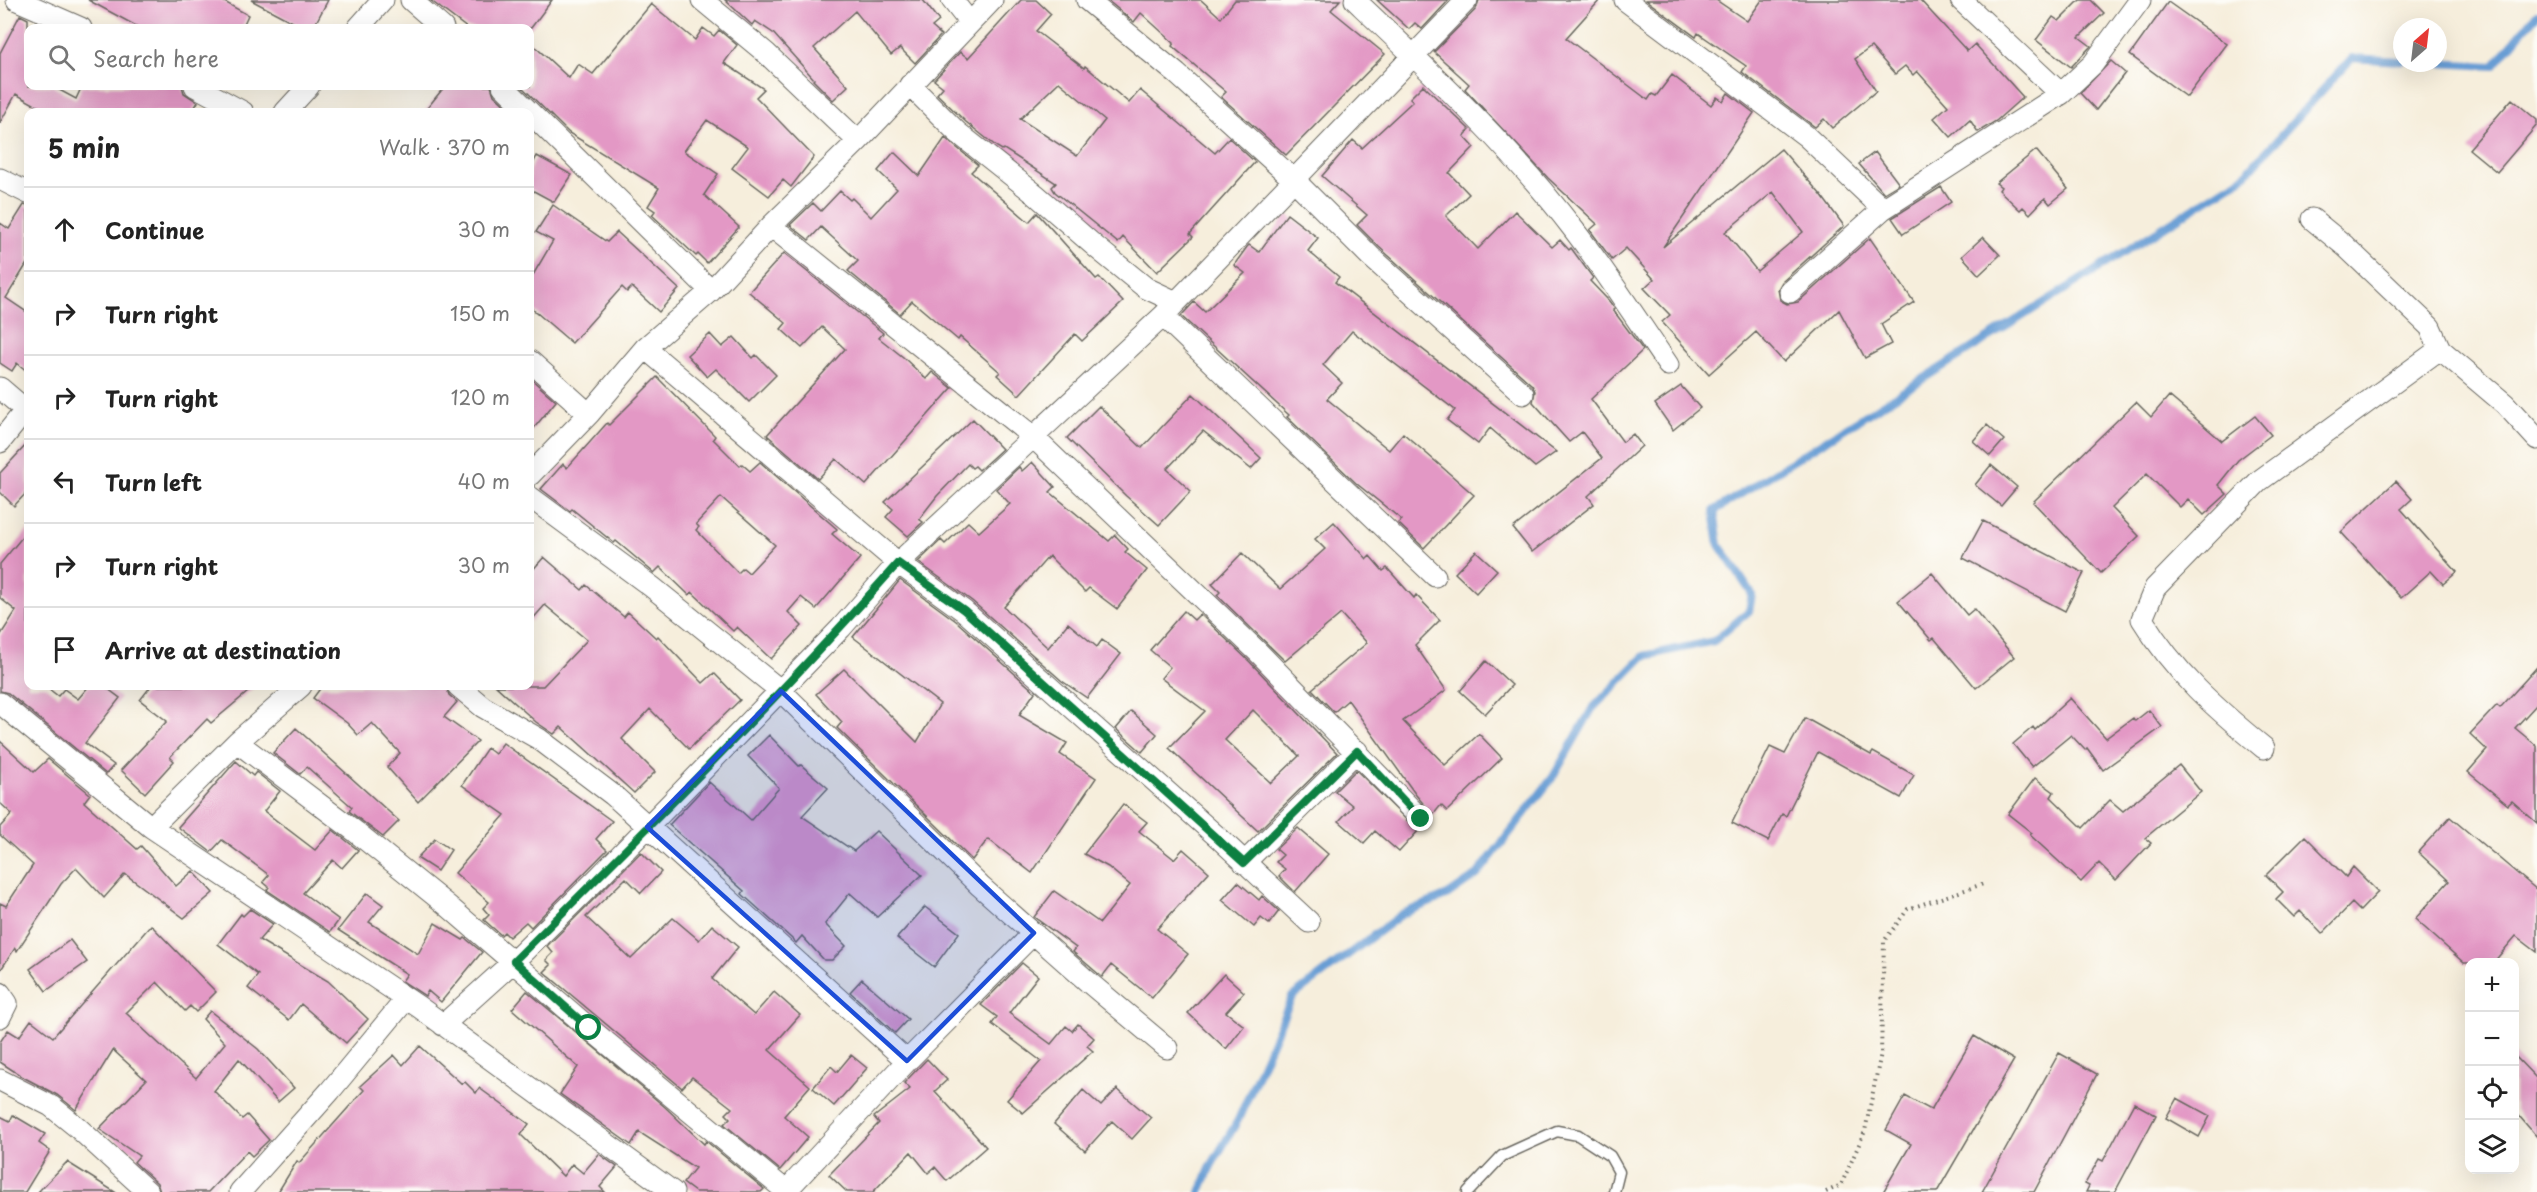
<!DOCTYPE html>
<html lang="en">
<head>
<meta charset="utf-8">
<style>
  :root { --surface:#fff; --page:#f6f6f6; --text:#222; --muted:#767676; --line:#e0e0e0 }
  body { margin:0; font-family:"Playpen Sans",sans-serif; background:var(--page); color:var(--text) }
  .controls { position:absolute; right:18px; bottom:18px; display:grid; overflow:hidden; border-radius:12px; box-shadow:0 6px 24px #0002 }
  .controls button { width:54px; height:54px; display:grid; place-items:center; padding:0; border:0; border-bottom:2px solid var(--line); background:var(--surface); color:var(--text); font:30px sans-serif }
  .compass { position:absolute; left:2393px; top:18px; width:54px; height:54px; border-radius:50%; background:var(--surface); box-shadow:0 6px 24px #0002; rotate:28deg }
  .stop { position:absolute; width:18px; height:18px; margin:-14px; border:4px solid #0b8043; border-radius:50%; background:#fff }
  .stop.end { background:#0b8043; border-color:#fff; box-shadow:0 2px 6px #0008 }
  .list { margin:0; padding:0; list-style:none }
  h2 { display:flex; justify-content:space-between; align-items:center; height:78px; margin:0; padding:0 24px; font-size:26px }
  h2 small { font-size:20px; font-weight:400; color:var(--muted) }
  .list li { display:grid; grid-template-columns:39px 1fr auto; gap:18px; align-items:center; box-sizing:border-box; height:84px; padding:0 24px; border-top:2px solid var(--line) }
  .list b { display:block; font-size:22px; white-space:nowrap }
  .list em { font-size:20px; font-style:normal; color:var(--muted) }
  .icon { flex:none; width:33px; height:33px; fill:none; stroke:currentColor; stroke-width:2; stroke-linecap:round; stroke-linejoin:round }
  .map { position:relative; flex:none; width:2537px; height:1192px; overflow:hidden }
  .search { position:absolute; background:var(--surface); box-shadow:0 6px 24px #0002; left:24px; top:24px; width:510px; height:66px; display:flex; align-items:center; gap:15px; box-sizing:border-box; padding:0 21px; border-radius:12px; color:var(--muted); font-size:22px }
  .panel { position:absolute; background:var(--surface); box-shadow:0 6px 24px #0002; left:24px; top:108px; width:510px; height:582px; border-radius:12px }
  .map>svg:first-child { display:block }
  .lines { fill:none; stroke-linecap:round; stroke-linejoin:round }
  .stream { stroke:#689dd4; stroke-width:8 }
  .building { fill:#e398c5; fill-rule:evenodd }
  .service-casing { stroke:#68665f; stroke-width:13 }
  .minor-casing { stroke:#68665f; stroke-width:23 }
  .path { stroke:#68665f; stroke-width:4; stroke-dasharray:1.5 4.5; stroke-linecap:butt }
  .service { stroke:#fff; stroke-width:10 }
  .minor { stroke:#fff; stroke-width:21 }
  .route { stroke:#0b8043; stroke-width:8 }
  .marked { fill:#1d4ed8; fill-opacity:0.2; stroke:#1d4ed8; stroke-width:4.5; stroke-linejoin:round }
</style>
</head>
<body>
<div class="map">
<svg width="2537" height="1192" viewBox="0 0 2537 1192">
  <rect width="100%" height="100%" fill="#fdfcf7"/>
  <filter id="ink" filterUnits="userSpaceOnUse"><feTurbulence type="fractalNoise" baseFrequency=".0167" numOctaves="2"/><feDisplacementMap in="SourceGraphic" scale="12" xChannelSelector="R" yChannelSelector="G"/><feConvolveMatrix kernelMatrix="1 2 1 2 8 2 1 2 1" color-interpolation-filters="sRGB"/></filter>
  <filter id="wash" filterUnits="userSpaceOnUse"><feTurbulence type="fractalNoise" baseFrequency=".008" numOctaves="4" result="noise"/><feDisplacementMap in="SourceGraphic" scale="24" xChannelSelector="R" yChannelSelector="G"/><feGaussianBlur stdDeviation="1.35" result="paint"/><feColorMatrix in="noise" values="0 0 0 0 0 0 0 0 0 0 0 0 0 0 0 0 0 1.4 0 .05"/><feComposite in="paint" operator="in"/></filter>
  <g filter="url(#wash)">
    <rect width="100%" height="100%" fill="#f6eedc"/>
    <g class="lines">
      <path class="stream" d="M2435 63 2494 66 2537 14
        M1200 1192 1211 1166 1238 1120 1292 997 1402 914 1448 895 1477 875 1553 777 1592 709 1644 656 1714 641 1749 611 1752 594 1719 545 1714 511 2243 177 2352 58 2402 61"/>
    </g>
    <g id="blocks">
      <path class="building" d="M88 0H221L248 15 242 28H140Z
        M251 0H328L313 28H304Z
        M430 0H552L531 28H467Z
        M725 0H923L939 21 932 27 941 35 915 63 900 48 891 55 855 11 814 48 848 86 833 100 813 80 814 79 773 33 755 21 752 25Z
        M1021 0H1036L1051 14 1036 31 1084 68 1085 66 1129 103 1140 90 1215 153 1229 138 1255 162 1190 234 1193 237 1157 272 1123 237 1118 243 1055 192 1052 187 1056 183 1004 149 1002 150 997 147 966 122 937 94 943 87 934 80 960 52 968 58ZM1059 82 1105 120 1077 156 1020 119Z
        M1107 0H1201L1221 18 1235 0H1340L1331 10 1385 54 1286 155 1221 97 1226 92 1172 46 1174 43 1141 13 1134 22Z
        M1377 0H1449L1422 29 1415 23 1409 29Z
        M1479 0H1600L1566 38 1648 100 1652 94 1656 96 1672 75 1711 105 1717 97 1723 101 1728 93 1754 113 1663 247 1781 149 1821 195 1844 226 1782 282 1778 289 1780 300 1787 304 1798 302 1870 238 1914 302 1881 324 1891 344 1865 358 1839 310 1784 362 1756 332 1709 374 1662 322 1670 315 1644 288 1654 279 1626 248 1612 260 1590 230 1597 224 1548 178 1465 89 1469 84 1434 52 1476 9ZM1773 192 1803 232 1757 271 1725 232Z
        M1646 0H1716L1747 21 1762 0H1920L1967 51 1975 44 2023 97 1996 121 1978 132 1970 120 1951 137 1934 118 1948 106 1917 71 1913 75 1905 66 1895 74 1871 47 1855 59 1876 91 1832 128 1824 119 1815 127 1742 72 1746 66 1698 33 1696 37Z
        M2080 0H2091L2104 13 2079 37 2091 46 2071 67 2036 40 2053 17 2059 21Z
        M2168 2 2227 44 2187 97 2130 55Z
        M651 4 695 40 703 28 714 36 719 30 737 45 724 63 764 89 756 97 814 157 791 187 783 180 769 196 732 168 748 147 707 120 684 151 718 174 704 195 739 227 707 263 698 254 696 256 652 215 655 211 648 206 659 188 569 133 521 86H530V42L569 78 578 64 593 74Z
        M20 15 28 19V86H52L76 99 82 86H182L184 93 198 102 192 112H48L16 94 0 123V53Z
        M2111 61 2125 73 2096 110 2080 93Z
        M1423 85 1470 130 1464 136 1474 147 1449 173 1469 194 1446 216 1478 249 1515 211 1552 247 1560 240 1569 250 1571 248 1593 278 1590 281 1609 301 1615 309 1613 310 1643 350 1591 399 1623 442 1633 434 1642 446 1588 496 1594 504 1532 552 1513 528 1602 458 1582 432 1569 442 1533 402 1535 391 1532 385 1379 247 1357 225 1367 215 1322 176 1353 140 1362 148 1413 101 1410 98Z
        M445 86H491L494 95 512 112H424Z
        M2512 99 2537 120V125L2497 172 2469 149Z
        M945 138 978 165 971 172 1029 222 1037 213 1096 279 1099 277 1123 302 1082 341 1075 334 1019 395 997 375 1000 372 960 337 958 340 912 301 900 314 848 271 858 261 821 227 809 240 790 225 813 203 821 211 840 191 850 200 852 198 871 217 897 189 878 171 894 152 919 176Z
        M2036 150 2068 189 2050 204 2045 198 2030 214 2023 207 2020 210 1999 190 2001 187 1996 183Z
        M1875 152 1899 184 1884 193 1859 164Z
        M537 156 572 175 554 202 530 189V169Z
        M1941 187 1951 202 1903 234 1892 218Z
        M24 205 28 206V262L6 298 28 313V372L17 363 12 371 0 363V223L9 229Z
        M553 205 607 242 617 232 679 289 659 312 632 287 627 292 622 287 572 343 530 307V280L553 241 536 232Z
        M1287 214 1318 238 1308 251 1339 277 1335 282 1556 452 1535 467 1490 428 1478 444 1447 420 1455 410 1352 331 1323 365 1342 383 1327 399 1389 450 1403 433 1474 495 1424 548 1398 523 1402 520 1357 484 1287 417 1289 415 1181 316 1194 302 1205 312 1245 273 1234 265 1247 247 1249 245 1259 252Z
        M1983 237 2000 255 1979 275 1962 256Z
        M784 253 883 333 879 338 903 357 926 379 932 372 952 388 866 485 836 459 818 479 767 435 845 349 822 327 802 348 781 329 786 323 749 292Z
        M710 334 722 347 734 337 753 358 756 355 776 375 749 402 716 369 707 377 687 355Z
        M657 377 715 436 713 439 740 466 742 464 750 471 760 462 837 529 832 534 860 558 816 609 801 597 788 612 802 626 771 659 737 627 733 631 692 592 689 595 660 567 654 573 616 541 614 543 572 509 570 511 541 489 563 464 567 468 607 423 609 425ZM721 497 775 545 749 573 743 568 738 573 696 530 699 527 696 524Z
        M530 378 556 401 530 433Z
        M1681 386 1700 408 1673 430 1655 404Z
        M1193 394 1261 458 1251 469 1203 431 1167 469 1191 491 1159 525 1126 496 1067 438 1099 406 1142 448Z
        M2169 396 2222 441 2255 416 2271 435 2238 460 2218 485 2227 494 2204 515 2188 499 2180 507 2147 474 2112 508 2139 536 2101 573 2033 502 2136 402 2151 417Z
        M973 419 1002 449 979 470 975 466 972 468 968 464 937 496 919 519 923 522 908 536 886 517 893 509 885 502Z
        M1987 425 2004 440 1990 456 1973 441Z
        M28 443V491L14 506 0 492V473Z
        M1032 462 1055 487 1050 492 1109 541 1115 535 1128 549 1125 552 1147 570 1117 609 1089 588 1085 592 1049 556 1004 607 1048 648 1068 623 1097 647 1102 640 1121 654 1087 698 1062 681 972 601 918 562 941 540 945 544 968 522 979 532 1010 504 996 489 1019 467 1022 471Z
        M1991 465 2017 487 2001 506 1975 485Z
        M2396 481 2412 499 2401 509 2457 572 2443 584 2431 571 2401 598 2341 532Z
        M1983 521 2084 573 2065 611 1963 558Z
        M1334 522 1367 559 1370 556 1383 571 1387 568 1414 598 1416 595 1440 620 1415 645 1446 690 1403 721 1445 765 1479 734 1502 758 1447 811 1441 805 1433 815 1416 795 1348 700 1334 712 1312 689 1367 643 1341 614 1285 661 1217 595 1220 592 1212 584 1242 553 1280 589 1325 549 1315 539Z
        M28 530V686H45L58 696 64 689 78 699 89 686H104L120 698 85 743 114 765 106 774 8 693 0 691V636L16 611 0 598V564Z
        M1476 551 1497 570 1476 593 1455 573Z
        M544 557 582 590 586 585 624 617 628 612 656 638 658 636 703 683 714 673 740 700 689 749 650 709 622 739 655 772 634 793 561 727 554 734 536 722 496 686H543L587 640 545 605 530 622V573Z
        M1932 573 1967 615 1974 609 2014 657 1976 688 1934 638 1931 640 1898 601Z
        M900 580 956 621 1035 692 1019 715 1067 743 1060 754 1096 778 1032 873 988 839 972 860 971 859 837 728 842 722 816 694 844 669 917 742 940 704 853 637Z
        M1184 611 1194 620 1200 614 1250 662 1337 753 1258 831 1169 748 1205 711 1161 678 1170 667 1150 650ZM1253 710 1299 756 1271 783 1225 740Z
        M1486 661 1512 685 1485 714 1460 691Z
        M2537 667V704L2515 728 2537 746V823L2512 801 2508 805 2468 772 2487 750 2470 734 2497 705 2500 708Z
        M151 686H255L211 723 207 719 170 757 174 761 145 793 121 770 167 721 140 700Z
        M322 686H446L449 695 457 702 444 717 478 741 418 802 387 767 400 753 372 723 358 735 347 723 313 698Z
        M2070 698 2106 738 2133 718 2135 721 2149 710 2162 727 2103 770 2087 748 2085 750 2071 735 2032 767 2013 744 2033 727 2035 730Z
        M1131 711 1157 734 1142 752 1116 729Z
        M1805 718 1871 755 1873 752 1914 775 1901 798 1818 752 1786 816 1782 814 1768 841 1732 823 1770 747 1785 754Z
        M296 728 399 821 383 837 349 811 352 807 307 767 300 774 273 753Z
        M769 735 799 766 801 765 828 788 802 816 854 851 876 831 922 875 877 917 850 893 825 924 846 946 832 960H824L802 936 796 943 791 938 742 894 744 891 669 825 709 782 751 820 779 788 748 756Z
        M0 741 34 772 48 759 90 794 84 802 137 849 141 846 176 886 193 871 213 893 184 918 125 874 104 898 76 868 61 884 17 951 15 948 0 971V903L6 906 33 865 0 835V827L12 814 0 803Z
        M503 743 612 821 596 839 607 850 531 927 526 922 509 937 504 932 501 935 484 920 489 915 483 908 489 902 455 873 505 815 462 785 487 748 495 754Z
        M236 761 253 776 256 772 280 791 264 811 315 850 333 830 358 850 342 868 333 860 303 893 339 920 330 932 267 890 269 887 263 882 269 875 222 840 211 852 178 827Z
        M2179 765 2201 792 2145 838 2151 843 2116 880 2099 863 2081 882 2030 835 2032 833 2008 814 2035 778 2054 792 2051 797 2083 828 2110 800 2123 811Z
        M1356 770 1418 831 1399 852 1375 831 1364 843 1339 821 1353 806 1335 791Z
        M1123 804 1147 822 1139 831 1174 859 1183 849 1209 872 1157 929 1188 954 1152 998 1111 965 1102 977 1073 952 1076 948 1034 917 1054 891 1100 923 1130 885 1108 867 1084 854Z
        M2450 817 2537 890V952L2516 936 2493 963H2464L2415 919 2449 881 2418 852Z
        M1298 828 1328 854 1295 892 1279 876 1285 869 1276 862 1283 855 1276 849Z
        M2305 836 2346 877 2353 867 2378 892 2360 911 2352 903 2322 934 2300 911 2294 917 2276 899 2283 892 2266 875Z
        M435 839 451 850 437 871 417 858Z
        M641 852 661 872 641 893 626 878 586 917 631 959 673 918 699 940 712 925 738 947 712 979 754 1015 774 992 800 1015 769 1050 810 1086 784 1116 808 1137 780 1170 724 1124 730 1118 726 1114 732 1108 692 1077 682 1088 544 972 551 965 546 960 553 953 547 946Z
        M1238 882 1259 900 1262 896 1279 911 1269 924 1261 918 1254 927 1222 900Z
        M367 893 383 905 369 922 418 954 435 923 463 940 465 938 482 952 441 1002 428 991 425 996 402 981 407 974 338 930Z
        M925 907 959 933 934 967 897 938Z
        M250 909 273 924 259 940 328 981 368 1019 346 1043 301 1004 289 1020 248 988 258 975 218 944 241 914 243 916Z
        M151 925 216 992 196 1012 190 1006 185 1011 157 982 126 1013 196 1078 225 1043 203 1019 210 1011 258 1049 294 1088 278 1102 239 1059 214 1091 242 1119 247 1115 269 1140 252 1156 247 1151 208 1192H160L157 1183 134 1162 139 1156 99 1129 146 1080 113 1050 76 1110 57 1095 23 1077 0 1062V1042L8 1030 19 1037 31 1020 53 1037Z
        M70 940 87 962 46 991 30 969Z
        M1022 963 1038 976 1009 1013 1051 1044 1066 1026 1072 1031 1078 1024 1094 1038 1087 1046 1093 1051 1023 1113 1007 1100 1041 1061 992 1024 997 1017 981 1005Z
        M1224 974 1244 992 1226 1012 1244 1026 1226 1049 1188 1013Z
        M862 979 908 1019 895 1033 850 992Z
        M527 991 665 1107 704 1144 706 1141 764 1189 761 1192H695L683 1183 695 1168 639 1132 631 1145 560 1094 578 1067 512 1009Z
        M1974 1036 2014 1060 1937 1192H1883L1911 1144 1886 1130 1905 1096 1931 1110Z
        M420 1046 462 1084 465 1082 476 1093 479 1088 529 1124 521 1135 563 1176 572 1164 583 1173 599 1154 617 1167 600 1187 605 1192H278L297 1161 299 1163 364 1090 360 1086 394 1055 403 1065Z
        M2059 1053 2097 1074 2034 1192H1982Z
        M851 1055 867 1068 834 1106 813 1088 831 1066 837 1072Z
        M2514 1055 2537 1079V1137L2514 1110Z
        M927 1059 947 1080 935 1091 986 1147 947 1181 935 1167 928 1173 911 1152 873 1192H847L829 1175 879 1123 874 1117 910 1089 904 1083Z
        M1117 1089 1151 1118 1132 1139 1112 1121 1085 1151 1054 1124 1083 1090 1101 1106Z
        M2177 1098 2210 1116 2199 1137 2166 1118Z
        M2134 1103 2156 1115 2115 1192H2086L2089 1186 2085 1184 2099 1159 2103 1161Z
        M13 1115 45 1134 39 1143 50 1151 25 1192H0V1116L10 1121Z
        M67 1162 115 1192H38Z"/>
    </g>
  </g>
  <g filter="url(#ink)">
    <use href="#blocks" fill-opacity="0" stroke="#68665f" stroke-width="1.5"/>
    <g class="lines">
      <defs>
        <path id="service" d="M1468 1192 1502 1156 1557 1131 1578 1135 1610 1156 1619 1172 1614 1192"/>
        <path id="minor" d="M17 0 81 28
          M411 0 443 28
          M702 0 766 53 858 141
          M952 0 970 23
          M1087 0 1177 74 1294 180 1370 256 1523 394
          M1355 0C1431 72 1510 146 1574 230 1607 273 1637 320 1668 365
          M1625 0 1806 136 1883 209
          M1961 0 2061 94
          M358 28 383 0
          M910 85 957 132 1035 194 1097 248 1146 288 1176 302
          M195 86 243 112
          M503 86 711 291
          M285 112 309 86
          M0 179 28 193
          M2312 219 2345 246 2430 327 2440 349 2505 404 2537 439
          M771 226 1032 436 1259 653 1421 819
          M1790 292 1883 209 2061 94 2093 64 2140 0
          M1163 316 1435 576
          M645 348 898 563 964 611 1221 840 1309 922
          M530 361 589 414
          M0 388 28 412
          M0 442 28 407
          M530 475 589 414 645 348 711 291 771 226 858 141 992 0
          M530 497 652 587 781 691 980 886 1086 980 1167 1048
          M458 686 483 707 539 739 613 795 907 1061
          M0 703 151 827 419 1007 673 1192
          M237 742 356 832 448 906 589 1028 786 1191
          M2264 748C2215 708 2175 673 2142 619L2155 588 2259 481 2440 349
          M151 827 237 742 301 686
          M1244 863 1357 751
          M0 993 7 1003 0 1017
          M443 1025 514 961 598 878 841 628 898 563 1163 316 1467 0
          M0 1080 51 1106 77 1127 148 1192
          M240 1192 330 1091 406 999
          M785 1192 907 1061 1034 933"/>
      </defs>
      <use href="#service" class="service-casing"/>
      <use href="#minor" class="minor-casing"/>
      <path class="path" d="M1826 1192 1841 1185 1865 1131 1881 1053 1884 941 1908 909 1983 884"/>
      <use href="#service" class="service"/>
      <use href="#minor" class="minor"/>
    </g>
  </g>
  <g class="lines" filter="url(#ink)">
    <path class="route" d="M589 1028 514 961C645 831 776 701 898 563L964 610 1244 863 1357 751 1421 819"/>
  </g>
  <path class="marked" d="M781 691 1034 933 907 1061 647 827Z"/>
</svg>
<div class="controls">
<button>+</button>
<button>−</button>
<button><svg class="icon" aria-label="locate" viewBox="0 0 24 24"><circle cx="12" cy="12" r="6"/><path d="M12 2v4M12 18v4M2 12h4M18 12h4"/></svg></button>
<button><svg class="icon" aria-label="layers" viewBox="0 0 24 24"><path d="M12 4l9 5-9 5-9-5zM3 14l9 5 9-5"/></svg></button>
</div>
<svg class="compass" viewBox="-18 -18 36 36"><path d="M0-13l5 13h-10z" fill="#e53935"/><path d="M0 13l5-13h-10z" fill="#767676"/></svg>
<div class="stop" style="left:589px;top:1028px"></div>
<div class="stop end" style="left:1421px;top:819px"></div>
<div class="search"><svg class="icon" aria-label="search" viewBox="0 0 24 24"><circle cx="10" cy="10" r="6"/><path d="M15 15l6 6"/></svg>Search here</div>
<section class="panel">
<h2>5 min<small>Walk · 370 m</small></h2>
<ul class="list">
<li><svg class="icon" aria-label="ahead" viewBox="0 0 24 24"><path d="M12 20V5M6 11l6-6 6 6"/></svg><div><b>Continue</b></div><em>30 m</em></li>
<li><svg class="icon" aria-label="right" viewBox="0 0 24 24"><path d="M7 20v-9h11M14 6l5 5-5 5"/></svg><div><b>Turn right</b></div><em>150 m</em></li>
<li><svg class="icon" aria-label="right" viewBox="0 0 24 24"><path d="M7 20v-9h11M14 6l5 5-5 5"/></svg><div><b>Turn right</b></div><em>120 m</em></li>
<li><svg class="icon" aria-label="left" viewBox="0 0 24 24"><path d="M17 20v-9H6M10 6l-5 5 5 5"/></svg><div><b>Turn left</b></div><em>40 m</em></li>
<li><svg class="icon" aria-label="right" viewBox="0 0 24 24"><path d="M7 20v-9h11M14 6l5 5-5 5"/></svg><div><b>Turn right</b></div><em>30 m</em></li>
<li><svg class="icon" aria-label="arrive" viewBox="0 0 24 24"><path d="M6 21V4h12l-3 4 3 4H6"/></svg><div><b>Arrive at destination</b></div></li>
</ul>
</section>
</div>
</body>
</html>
